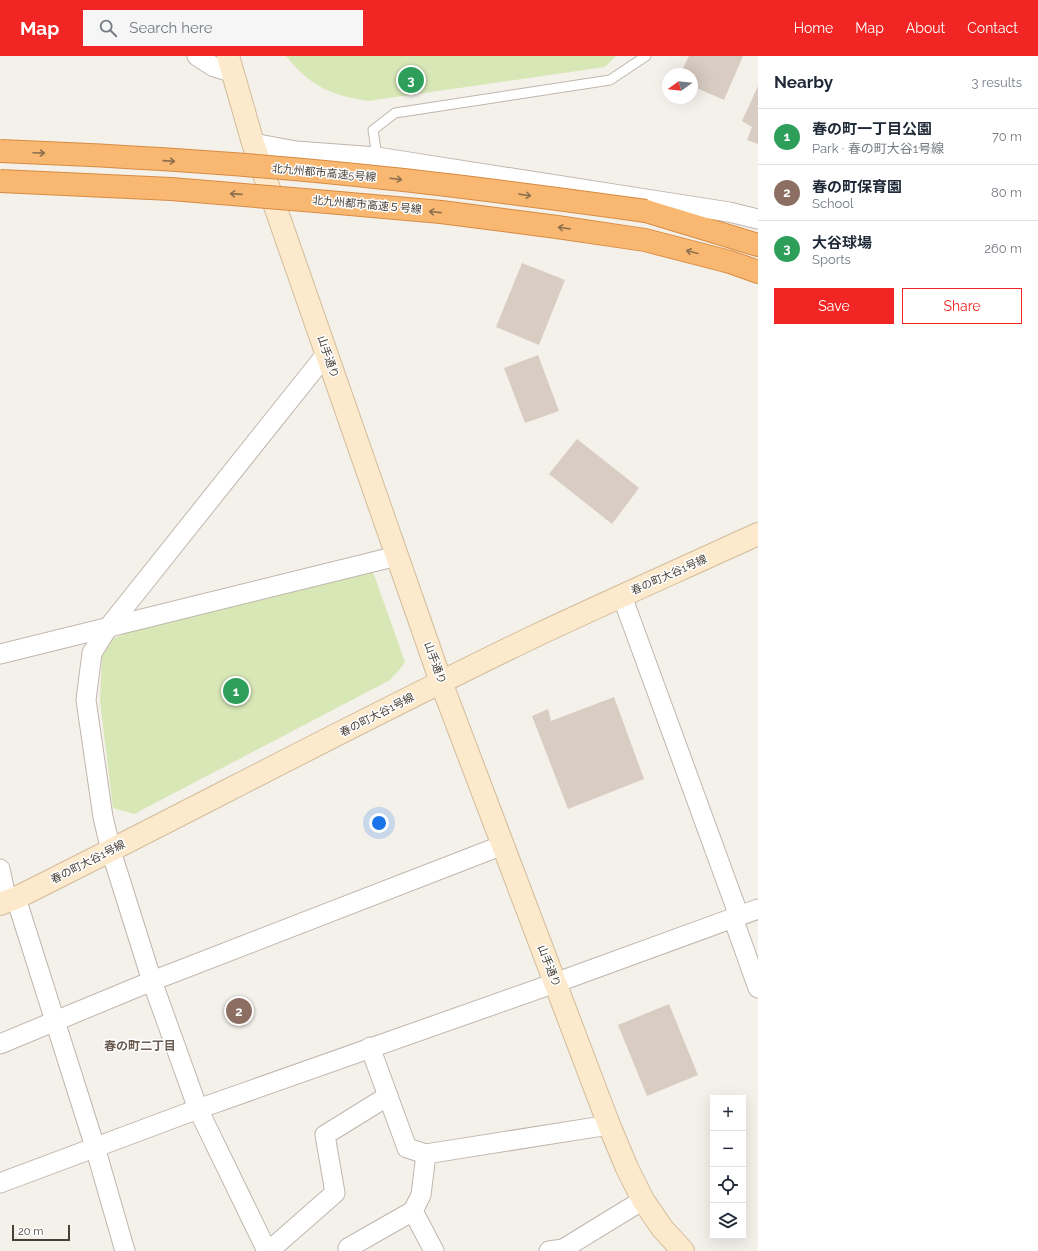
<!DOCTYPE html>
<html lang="en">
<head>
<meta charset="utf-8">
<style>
	body { margin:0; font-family:Raleway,"Noto Sans JP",sans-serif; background:#f6f6f7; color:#1f2937 }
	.controls { position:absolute; right:12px; bottom:12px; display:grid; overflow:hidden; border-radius:0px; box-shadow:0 4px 16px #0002 }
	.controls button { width:36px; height:36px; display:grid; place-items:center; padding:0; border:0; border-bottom:1px solid #e0e1e3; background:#fff; color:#1f2937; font:20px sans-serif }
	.compass { position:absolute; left:662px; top:12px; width:36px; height:36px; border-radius:50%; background:#fff; box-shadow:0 4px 16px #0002; rotate:255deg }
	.scale { position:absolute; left:12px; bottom:10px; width:58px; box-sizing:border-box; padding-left:4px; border:2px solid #484038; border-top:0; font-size:11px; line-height:14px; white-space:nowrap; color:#484038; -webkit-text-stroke:3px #fff; paint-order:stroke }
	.you { position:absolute; left:379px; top:767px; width:14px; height:14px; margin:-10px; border:3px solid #fff; border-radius:50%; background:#1a73e8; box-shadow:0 0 0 6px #1a73e833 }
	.badge { display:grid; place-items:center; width:26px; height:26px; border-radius:50%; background:#f12524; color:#fff; font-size:13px; font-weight:700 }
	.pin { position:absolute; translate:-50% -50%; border:2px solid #fff; box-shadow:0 1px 4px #0006 }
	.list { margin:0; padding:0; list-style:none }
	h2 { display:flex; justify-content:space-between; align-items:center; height:52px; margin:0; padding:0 16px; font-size:17px }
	h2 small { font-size:13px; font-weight:400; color:#747a83 }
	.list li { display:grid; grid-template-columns:26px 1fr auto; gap:12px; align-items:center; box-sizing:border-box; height:56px; padding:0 16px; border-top:1px solid #e0e1e3 }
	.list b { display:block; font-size:15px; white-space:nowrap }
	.list p { margin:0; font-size:13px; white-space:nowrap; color:#747a83 }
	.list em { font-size:13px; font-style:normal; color:#747a83 }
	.actions { display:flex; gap:8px; padding:12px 16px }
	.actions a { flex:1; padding:9px 0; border:1px solid #f12524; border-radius:0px; text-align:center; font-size:14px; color:#f12524 }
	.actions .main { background:#f12524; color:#fff }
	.icon { flex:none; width:22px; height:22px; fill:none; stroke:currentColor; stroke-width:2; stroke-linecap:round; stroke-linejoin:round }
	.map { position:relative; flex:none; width:758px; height:1195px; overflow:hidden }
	header { display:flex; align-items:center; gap:24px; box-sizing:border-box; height:56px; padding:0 20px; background:#f12524; color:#fff }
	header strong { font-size:19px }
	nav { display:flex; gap:22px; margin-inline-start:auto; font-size:14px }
	.search { width:280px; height:36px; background:#f6f6f7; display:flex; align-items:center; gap:10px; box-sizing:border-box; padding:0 14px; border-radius:0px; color:#747a83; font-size:15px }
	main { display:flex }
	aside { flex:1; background:#fff }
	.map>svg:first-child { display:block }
	.green { fill:#d7e7b5 }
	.building { fill:#d9cdc3 }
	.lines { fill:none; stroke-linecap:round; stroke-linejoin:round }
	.lane-casing { stroke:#c0b6ad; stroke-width:11 }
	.street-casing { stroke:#c0b6ad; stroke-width:21 }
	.secondary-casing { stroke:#d2bc9b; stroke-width:24 }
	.highway-casing { stroke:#d88a41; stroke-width:24 }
	.lane { stroke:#fff; stroke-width:9 }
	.street { stroke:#fff; stroke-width:19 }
	.secondary { stroke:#fdeacc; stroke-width:22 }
	.highway { stroke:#f8b871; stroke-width:22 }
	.highway-bridge-casing { stroke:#d88a41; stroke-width:24; stroke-linecap:butt }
	.highway-bridge { stroke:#f8b871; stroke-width:22 }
	.oneway { stroke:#8e704f }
	.labels { text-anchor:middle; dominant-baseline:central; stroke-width:3; stroke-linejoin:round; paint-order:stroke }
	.street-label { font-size:11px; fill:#484038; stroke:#fff }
	.neighbourhood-label { font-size:12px; font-weight:bold; fill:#6a5c50; stroke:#fff }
</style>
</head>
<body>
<header>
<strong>Map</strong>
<div class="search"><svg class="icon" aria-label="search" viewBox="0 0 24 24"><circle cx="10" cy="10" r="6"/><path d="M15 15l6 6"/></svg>Search here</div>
<nav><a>Home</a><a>Map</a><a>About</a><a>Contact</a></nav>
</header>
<main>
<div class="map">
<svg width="758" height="1195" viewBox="0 0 758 1195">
	<rect width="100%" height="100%" fill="#f4f0ea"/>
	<g class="green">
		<path d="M286,0H616L605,11L368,45C330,39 310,30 286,0Z"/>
		<polygon points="373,516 405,606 400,613 390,624 134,758 113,752 100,645 102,597 108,585 131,575"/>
	</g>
	<g class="building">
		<polygon points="689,0 743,0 724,44 692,30 692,18 680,18"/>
		<polygon points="758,30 758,88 747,84 752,71 742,65"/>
		<polygon points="522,207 565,224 539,289 496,271"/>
		<polygon points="538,299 559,355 525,367 504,312"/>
		<polygon points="577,383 639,432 612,468 549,418"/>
		<polygon points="614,641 644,723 568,753 532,660 548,653 551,665"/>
		<polygon points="669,948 698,1019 647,1040 618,969"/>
	</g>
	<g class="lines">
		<g class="lane-casing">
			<polyline id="lane" points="377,101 373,74 395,57 610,24 646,0"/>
		</g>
		<g class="street-casing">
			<g id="street">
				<polyline points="197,0 214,11 231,16"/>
				<polyline points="253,87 296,95 377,101 729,156 758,163"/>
				<polyline points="622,540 739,860"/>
				<polyline points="0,598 397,500"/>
				<polyline points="0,813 7,845"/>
				<polyline points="16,842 95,1091 125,1195"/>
				<polyline points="733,862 758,932"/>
				<polyline points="0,988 152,925 503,789"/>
				<polyline points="370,991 407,1092 426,1098 609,1069"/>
				<polyline points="426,1098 421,1139 413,1155 434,1195"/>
				<polyline points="0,1127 198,1053 555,927 758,853"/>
				<polyline points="348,1192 413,1155"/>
				<polyline points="267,1195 198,1053 152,925 111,795 103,761 86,644 92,597 107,573 327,297"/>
				<polyline points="269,1195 335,1137 325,1079 388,1040"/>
				<polyline points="549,1195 563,1193 643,1144"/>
			</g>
		</g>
		<g class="secondary-casing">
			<g id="secondary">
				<polyline points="228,0 253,87 441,626 609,1069 627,1112 643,1144 662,1172 683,1195"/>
				<path d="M0,848L16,842C189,756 360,664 535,580C609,545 684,512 758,478"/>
			</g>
		</g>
		<g class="highway-casing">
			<g id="highway">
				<polyline points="646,155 758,189"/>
				<polyline points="730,206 758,216"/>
			</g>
		</g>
		<use href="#lane" class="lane"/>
		<use href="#street" class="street"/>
		<use href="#secondary" class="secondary"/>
		<use href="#highway" class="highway"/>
		<g class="highway-bridge-casing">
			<g id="highway-bridge">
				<path d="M0,95C128,100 257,108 384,122C472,131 559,143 646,155"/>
				<polyline points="0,125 171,133 316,145 441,156 557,171 645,184 730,206"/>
			</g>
		</g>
		<use href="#highway-bridge" class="highway-bridge"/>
	</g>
	<defs><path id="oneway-shaft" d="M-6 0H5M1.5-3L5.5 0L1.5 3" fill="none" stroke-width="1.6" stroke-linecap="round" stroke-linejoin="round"/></defs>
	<g class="oneway">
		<use href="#oneway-shaft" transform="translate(39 97) rotate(2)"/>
		<use href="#oneway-shaft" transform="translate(169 105) rotate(4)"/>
		<use href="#oneway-shaft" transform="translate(396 123) rotate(7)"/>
		<use href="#oneway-shaft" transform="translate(236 138) rotate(-176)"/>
		<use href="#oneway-shaft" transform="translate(525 139) rotate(8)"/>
		<use href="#oneway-shaft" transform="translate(435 156) rotate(-174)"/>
		<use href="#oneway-shaft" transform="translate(564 172) rotate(-172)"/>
		<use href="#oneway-shaft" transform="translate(692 196) rotate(-165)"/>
	</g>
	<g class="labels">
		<g class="street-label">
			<text transform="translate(324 117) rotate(5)">北九州都市高速5号線</text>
			<text transform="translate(367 149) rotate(5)">北九州都市高速５号線</text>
			<text transform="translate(328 301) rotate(71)">山手通り</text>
			<text transform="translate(669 519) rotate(-24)">春の町大谷1号線</text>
			<text transform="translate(435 607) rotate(70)">山手通り</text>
			<text transform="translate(377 659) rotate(-27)">春の町大谷1号線</text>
			<text transform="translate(88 806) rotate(-27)">春の町大谷1号線</text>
			<text transform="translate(549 910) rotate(69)">山手通り</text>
		</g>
		<g class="neighbourhood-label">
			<text x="140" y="990">春の町二丁目</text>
		</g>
	</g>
</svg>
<div class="controls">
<button>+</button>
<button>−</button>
<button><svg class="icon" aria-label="locate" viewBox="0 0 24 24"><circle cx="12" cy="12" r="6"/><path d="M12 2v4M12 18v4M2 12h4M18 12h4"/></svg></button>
<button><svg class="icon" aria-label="layers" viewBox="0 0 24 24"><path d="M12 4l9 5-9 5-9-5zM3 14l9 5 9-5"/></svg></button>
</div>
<svg class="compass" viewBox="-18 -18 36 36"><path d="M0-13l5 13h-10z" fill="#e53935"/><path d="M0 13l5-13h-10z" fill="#747a83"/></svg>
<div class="scale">20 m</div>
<div class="you"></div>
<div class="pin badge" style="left:236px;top:635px;background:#2e9e5b">1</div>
<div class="pin badge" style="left:239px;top:955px;background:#8d6e63">2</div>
<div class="pin badge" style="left:411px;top:24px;background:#2e9e5b">3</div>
</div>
<aside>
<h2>Nearby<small>3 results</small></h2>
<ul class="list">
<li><span class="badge" style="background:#2e9e5b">1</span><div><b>春の町一丁目公園</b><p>Park · 春の町大谷1号線</p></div><em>70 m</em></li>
<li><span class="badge" style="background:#8d6e63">2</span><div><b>春の町保育園</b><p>School</p></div><em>80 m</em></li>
<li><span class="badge" style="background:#2e9e5b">3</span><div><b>大谷球場</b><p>Sports</p></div><em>260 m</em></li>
</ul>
<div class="actions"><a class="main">Save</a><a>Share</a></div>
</aside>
</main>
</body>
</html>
